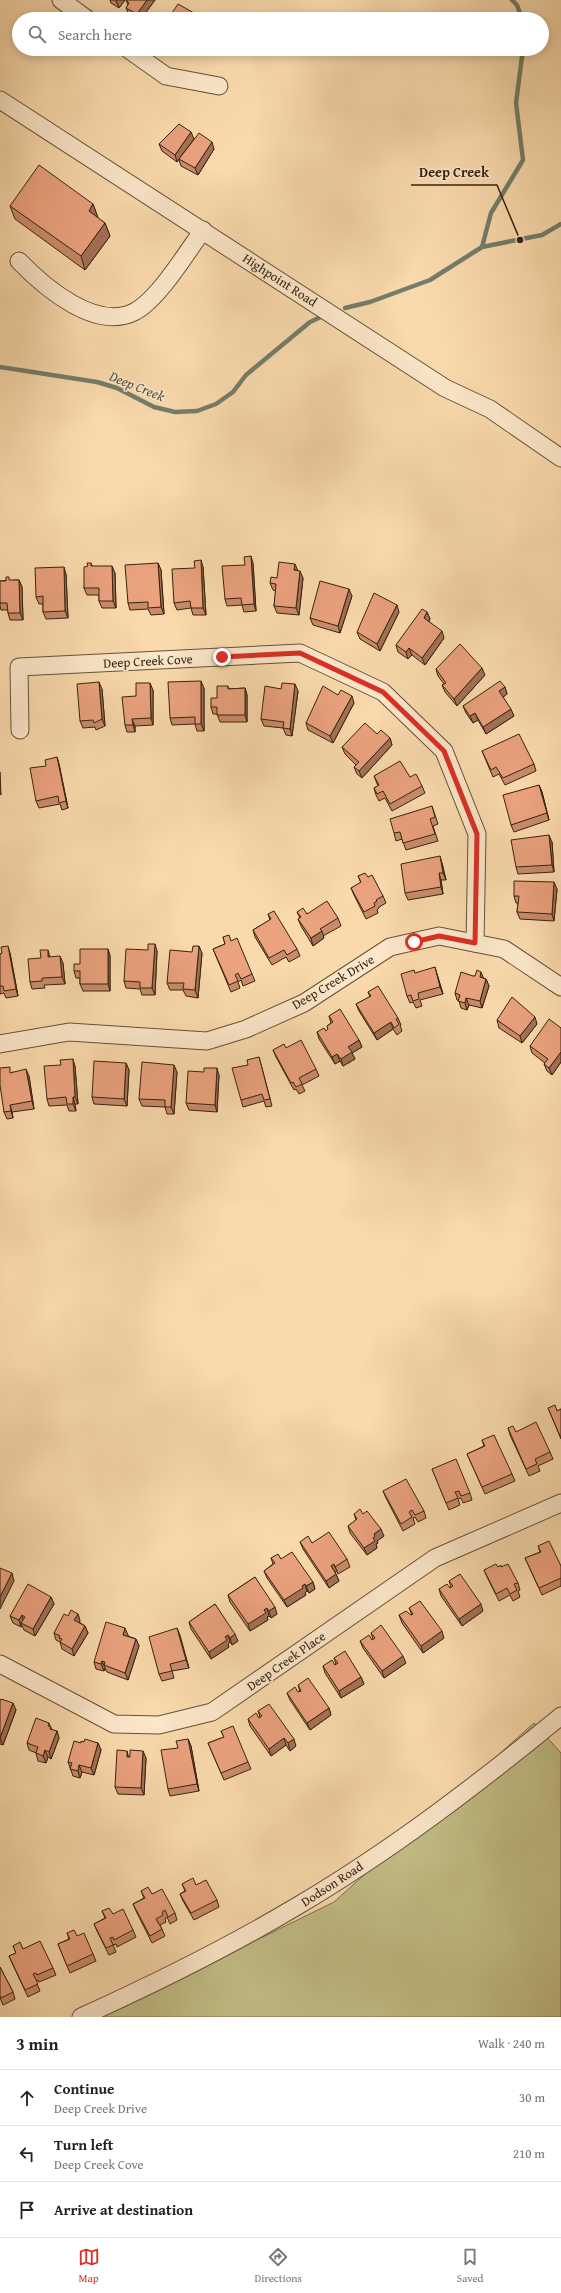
<!DOCTYPE html>
<html lang="en">
<head>
<meta charset="utf-8">
<style>
	body { margin:0; font-family:"Gentium Book Plus",serif; background:#f2f2f2; color:#222 }
	.stop { position:absolute; width:12px; height:12px; margin:-9px; border:3px solid #d93025; border-radius:50%; background:#fff }
	.stop.end { background:#d93025; border-color:#fff; box-shadow:0 1px 4px #0008 }
	.list { margin:0; padding:0; list-style:none }
	h2 { display:flex; justify-content:space-between; align-items:center; height:52px; margin:0; padding:0 16px; font-size:17px }
	h2 small { font-size:13px; font-weight:400; color:#767676 }
	.list li { display:grid; grid-template-columns:26px 1fr auto; gap:12px; align-items:center; box-sizing:border-box; height:56px; padding:0 16px; border-top:1px solid #e0e0e0 }
	.list b { display:block; font-size:15px; white-space:nowrap }
	.list p { margin:0; font-size:13px; white-space:nowrap; color:#767676 }
	.list em { font-size:13px; font-style:normal; color:#767676 }
	.icon { flex:none; width:22px; height:22px; fill:none; stroke:currentColor; stroke-width:2; stroke-linecap:round; stroke-linejoin:round }
	.map { position:relative; flex:none; width:561px; height:2017px; overflow:hidden }
	.search { position:absolute; background:#fff; box-shadow:0 2px 10px #0003; left:12px; right:12px; top:12px; height:44px; display:flex; align-items:center; gap:10px; box-sizing:border-box; padding:0 14px; border-radius:22px; color:#767676; font-size:15px }
	.sheet { height:220px; background:#fff }
	nav { display:flex; justify-content:space-around; align-items:center; box-sizing:border-box; height:56px; border-top:1px solid #e0e0e0; background:#fff; font-size:11px; color:#767676 }
	nav a { display:grid; justify-items:center; gap:2px }
	nav .on { color:#d93025 }
	.map>svg:first-child { display:block }
	.green { fill:#c2be87; stroke:#7c704b }
	.lines { fill:none; stroke-linecap:round; stroke-linejoin:round }
	.stream { stroke:#747e6b; stroke-width:4.5 }
	.minor-casing { stroke:#675136; stroke-width:19 }
	.minor { stroke:#fce7ca; stroke-width:17 }
	.wall { fill:#ca8b6c; stroke:#36230f }
	.shaded-wall { fill:#a47158; stroke:#36230f }
	.building { fill:#eba27e; stroke:#36230f }
	.route { stroke:#d93025; stroke-width:5 }
	.labels { text-anchor:middle; dominant-baseline:central; stroke-width:3; stroke-linejoin:round; paint-order:stroke }
	.street-label { font-size:13px; fill:#36230f; stroke:#fce7ca }
	.water-label { font-size:14px; font-style:italic; fill:#55513d; stroke:#fce7ca }
	.leader { fill:none; stroke:#36230f; stroke-width:1.5 }
	.callout-dot { fill:#36230f; stroke:#fce7ca; stroke-width:1.5 }
	.callout-label { font-size:14px; text-anchor:middle; font-weight:bold; fill:#36230f; stroke:#fce7ca; stroke-width:3; stroke-linejoin:round; paint-order:stroke }
</style>
</head>
<body>
<div class="map">
<svg width="561" height="2017" viewBox="0 0 561 2017">
	<rect width="100%" height="100%" fill="#fadaad"/>
	<filter id="stains"><feTurbulence type="fractalNoise" baseFrequency=".005" numOctaves="4"/><feColorMatrix values="0 0 0 0 .2 0 0 0 0 .09 0 0 0 0 .02 0 0 0 .5 -.17"/></filter>
	<radialGradient id="worn" r=".72"><stop offset=".6" stop-color="#630" stop-opacity="0"/><stop offset="1" stop-color="#630" stop-opacity=".3"/></radialGradient>
	<polygon class="green" points="534,1723 561,1753 561,2017 100,2017 334,1902"/>
	<g class="lines">
		<g class="stream">
			<polyline points="512,0 517,5 522,19"/>
			<polyline points="482,247 491,213 523,160 516,103 523,49"/>
			<polyline points="345,308 370,302 430,280 482,247 542,235 561,224"/>
			<polyline points="0,367 97,382 117,388 154,407 175,412 197,411 216,404 233,392 246,375 310,322 325,315"/>
		</g>
		<g class="minor-casing">
			<g id="minor">
				<polyline points="61,0 87,19"/>
				<polyline points="128,49 166,76 219,86"/>
				<polyline points="0,100 445,388 490,409 561,458"/>
				<path d="M19,261C45,288 96,331 134,312C158,300 187,252 203,230"/>
				<polyline points="20,730 19,667 300,653 383,692 444,751 477,834 475,943"/>
				<polyline points="0,1044 69,1032 207,1041 246,1029 304,1003 390,947 439,936 504,949 561,987"/>
				<polyline points="0,1664 114,1724 159,1725 212,1712 435,1558 561,1503"/>
				<path d="M81,2017C156,1983 229,1947 299,1905C392,1850 478,1784 561,1716"/>
			</g>
		</g>
		<use href="#minor" class="minor"/>
	</g>
	<g class="wall">
		<polygon points="110,0 125,0 119,8 111,3"/>
		<polygon points="126,0 155,0 141,19 137,19 129,15 126,8 128,5"/>
		<polygon points="194,139 214,149 198,175 181,166 179,160 177,162 162,151 159,144"/>
		<polygon points="93,204 98,218 105,223 110,236 85,270 15,219 10,206"/>
		<polygon points="91,563 92,566 115,573 116,608 102,608 99,601 99,595 87,595 84,588 88,566"/>
		<polygon points="158,563 161,570 164,614 151,615 148,609 130,610 128,603"/>
		<polygon points="253,563 256,611 244,612 242,605 227,606 225,599 245,565"/>
		<polygon points="203,567 206,615 193,615 191,608 177,610 174,603 195,568"/>
		<polygon points="297,570 303,578 299,615 277,613 274,606 276,591 273,590 270,583 277,578"/>
		<polygon points="66,574 68,618 46,619 43,612 43,604 39,604 36,597"/>
		<polygon points="19,580 22,587 23,620 10,620 8,613 8,610 1,610 0,606 0,581"/>
		<polygon points="352,596 340,633 313,625 310,618"/>
		<polygon points="399,612 380,651 360,639 357,632"/>
		<polygon points="427,612 430,619 429,621 444,638 425,665 412,655 408,659 398,652 396,645"/>
		<polygon points="436,669 485,675 457,706 445,692 442,685 444,684 438,676"/>
		<polygon points="228,686 229,689 245,688 247,695 247,722 220,722 217,714 213,714 211,707 217,698"/>
		<polygon points="505,687 507,694 503,697 514,716 486,734 478,720 473,723 466,713 463,706"/>
		<polygon points="204,688 204,731 197,731 195,724 172,725 170,718"/>
		<polygon points="102,689 105,726 96,730 95,727 83,728 80,721"/>
		<polygon points="153,690 153,725 135,726 135,732 127,732 125,725 136,696"/>
		<polygon points="298,691 292,736 286,735 283,728 264,726 261,719"/>
		<polygon points="338,695 354,703 333,743 308,730 306,723"/>
		<polygon points="377,734 390,738 392,745 362,778 357,774 354,767 356,765 345,754 342,747"/>
		<polygon points="482,751 534,764 536,771 505,785 499,774 493,777"/>
		<polygon points="57,757 59,764 68,808 62,810 60,804 39,808 36,801 46,766"/>
		<polygon points="374,776 410,777 422,786 425,793 392,811 385,798 379,801 376,795 374,788 378,786"/>
		<polygon points="539,785 542,792 549,820 514,832 511,825"/>
		<polygon points="432,806 438,824 433,826 438,841 406,850 402,839 396,841 394,833"/>
		<polygon points="552,842 554,872 518,874 516,867"/>
		<polygon points="442,863 446,880 441,880 443,894 408,900 405,893"/>
		<polygon points="358,876 368,877 383,896 386,903 379,907 379,908 377,910 378,913 366,919 354,895 351,888 361,883"/>
		<polygon points="557,889 554,921 520,919 517,912 518,903 516,903 514,896"/>
		<polygon points="297,912 338,918 341,926 323,936 324,938 313,946 301,926 298,919 300,918"/>
		<polygon points="268,914 297,949 300,956 289,962 286,957 272,965 255,937 253,930 270,920"/>
		<polygon points="223,937 231,941 252,974 255,981 243,986 241,980 238,982 240,988 231,992 213,949 225,944"/>
		<polygon points="108,949 110,956 110,991 83,991 80,984 80,978 76,978 74,971 80,964"/>
		<polygon points="157,951 155,995 142,995 140,989 126,988 124,981"/>
		<polygon points="10,953 18,996 6,998 4,993 0,994 0,954"/>
		<polygon points="202,953 198,998 186,996 183,990 170,990 167,983"/>
		<polygon points="50,957 63,963 65,984 44,985 45,988 32,989 30,982"/>
		<polygon points="415,973 437,974 443,994 420,1000 422,1006 416,1008 413,1002 410,1003 407,996"/>
		<polygon points="473,976 486,979 489,986 482,1008 469,1005 467,1010 461,1008 459,1001 457,1000 455,993"/>
		<polygon points="368,992 398,1018 401,1025 400,1025 402,1031 397,1035 393,1029 377,1040 359,1011 356,1004 370,997"/>
		<polygon points="329,1016 359,1040 362,1047 352,1053 355,1059 343,1066 340,1061 335,1064 319,1039 317,1032 326,1031 328,1029 327,1026 331,1023"/>
		<polygon points="497,1020 537,1024 522,1043 499,1028"/>
		<polygon points="561,1028 561,1062 552,1075 547,1071 544,1064 545,1063 532,1053 530,1046"/>
		<polygon points="286,1048 316,1069 319,1076 302,1085 305,1091 299,1094 296,1089 294,1090 276,1057 273,1050"/>
		<polygon points="259,1057 261,1064 272,1106 266,1107 264,1101 243,1107 241,1100 248,1065"/>
		<polygon points="126,1063 129,1070 127,1106 94,1104 92,1097"/>
		<polygon points="75,1066 78,1104 75,1104 76,1111 69,1111 67,1105 49,1106 47,1099"/>
		<polygon points="12,1072 29,1076 34,1109 12,1112 13,1118 7,1119 4,1112"/>
		<polygon points="177,1072 174,1114 167,1114 165,1107 142,1106 139,1099"/>
		<polygon points="219,1075 217,1112 189,1110 186,1103"/>
		<polygon points="548,1408 557,1411 561,1409 561,1439"/>
		<polygon points="508,1428 516,1432 550,1452 553,1459 538,1466 540,1471 529,1476 510,1435"/>
		<polygon points="482,1440 512,1474 515,1481 485,1494 467,1454 484,1446"/>
		<polygon points="432,1469 470,1493 472,1500 463,1503 461,1498 458,1499 460,1505 449,1510"/>
		<polygon points="383,1491 424,1511 426,1518 418,1522 415,1517 413,1518 415,1524 403,1531 386,1498"/>
		<polygon points="354,1514 363,1514 384,1536 377,1541 378,1543 376,1544 377,1548 367,1555 350,1533 348,1526 356,1520"/>
		<polygon points="300,1542 312,1543 347,1559 350,1567 338,1574 337,1571 335,1572 339,1581 329,1588 303,1549"/>
		<polygon points="538,1546 561,1566 561,1586 542,1595 525,1558 540,1552"/>
		<polygon points="271,1558 281,1559 313,1582 315,1589 309,1593 307,1591 305,1593 306,1595 287,1607 267,1578 264,1571 273,1564"/>
		<polygon points="498,1567 501,1567 518,1583 520,1590 518,1591 520,1597 513,1601 510,1595 499,1601 487,1577 484,1570"/>
		<polygon points="255,1577 277,1614 271,1618 269,1616 267,1617 268,1620 250,1631 230,1602 228,1595"/>
		<polygon points="449,1581 483,1611 462,1626 441,1596 439,1589 450,1588 451,1587"/>
		<polygon points="51,1597 54,1604 35,1636 24,1630 22,1626 21,1627 13,1623 10,1616"/>
		<polygon points="215,1604 238,1641 232,1645 230,1642 228,1644 229,1647 211,1659 191,1629 189,1622"/>
		<polygon points="409,1608 444,1638 423,1653 402,1623 399,1615 412,1615"/>
		<polygon points="78,1614 80,1621 79,1622 85,1626 88,1633 74,1656 62,1649 60,1642 56,1640 54,1633 68,1616"/>
		<polygon points="177,1628 189,1668 172,1671 174,1678 162,1681 159,1674"/>
		<polygon points="371,1633 406,1663 384,1678 363,1648 360,1641 372,1640 373,1639"/>
		<polygon points="128,1635 128,1636 136,1639 139,1646 128,1680 107,1672 105,1669 105,1668 104,1671 96,1669 94,1662"/>
		<polygon points="334,1658 361,1677 364,1684 341,1698 325,1673 323,1666 335,1665 336,1664"/>
		<polygon points="298,1685 329,1708 331,1715 310,1730 290,1700 287,1693 298,1692 300,1692"/>
		<polygon points="0,1700 16,1710 3,1745 0,1744"/>
		<polygon points="258,1711 296,1746 290,1751 286,1745 271,1756 250,1726 248,1719 259,1718 260,1717"/>
		<polygon points="49,1723 52,1730 57,1731 59,1738 51,1759 48,1757 46,1763 38,1761 36,1753 29,1750 27,1743"/>
		<polygon points="221,1731 248,1762 251,1769 224,1780 208,1743 224,1737"/>
		<polygon points="188,1739 191,1746 199,1791 170,1796 168,1789 178,1748"/>
		<polygon points="84,1742 98,1743 101,1750 94,1775 82,1772 80,1778 73,1776 68,1762 81,1743"/>
		<polygon points="129,1757 146,1758 144,1795 118,1794 115,1787"/>
		<polygon points="182,1884 196,1885 217,1900 219,1907 194,1920 183,1901 180,1894 185,1891"/>
		<polygon points="141,1891 152,1894 175,1913 177,1920 170,1924 167,1917 165,1919 166,1922 160,1925 165,1936 152,1943 136,1911 133,1904 144,1898"/>
		<polygon points="102,1911 113,1914 133,1930 136,1937 117,1947 116,1944 113,1945 116,1952 109,1955 97,1931 94,1924 105,1918"/>
		<polygon points="67,1933 77,1936 93,1954 96,1961 70,1973 58,1944 69,1939"/>
		<polygon points="13,1946 23,1949 53,1968 56,1975 39,1982 38,1980 36,1981 40,1991 28,1997 12,1963 9,1956 16,1953"/>
		<polygon points="0,1967 13,1992 15,1999 3,2005 0,1998"/>
	</g>
	<g class="shaded-wall">
		<polygon points="117,0 125,0 119,8 116,1"/>
		<polygon points="147,0 155,0 141,19 139,19 137,14"/>
		<polygon points="194,13 196,19 191,19"/>
		<polygon points="191,132 194,139 177,162 175,155"/>
		<polygon points="212,142 214,149 198,175 195,168"/>
		<polygon points="93,204 98,218 89,211"/>
		<polygon points="105,223 110,236 85,270 81,256"/>
		<polygon points="251,556 253,563 256,611 254,604"/>
		<polygon points="201,560 203,567 206,615 203,608"/>
		<polygon points="158,563 161,570 164,614 161,607"/>
		<polygon points="295,564 298,571 294,570"/>
		<polygon points="112,566 115,573 116,608 113,601"/>
		<polygon points="64,567 66,574 68,618 65,611"/>
		<polygon points="300,571 303,578 299,615 296,608"/>
		<polygon points="19,580 22,587 23,620 20,613"/>
		<polygon points="349,589 352,596 340,633 338,626"/>
		<polygon points="397,605 399,612 380,651 377,644"/>
		<polygon points="427,612 430,619 426,625 424,618"/>
		<polygon points="442,631 444,638 425,665 422,658"/>
		<polygon points="409,648 412,655 408,659 406,652"/>
		<polygon points="482,668 485,675 457,706 454,699"/>
		<polygon points="201,681 204,688 204,731 201,724"/>
		<polygon points="99,682 102,689 105,726 102,719"/>
		<polygon points="150,683 153,690 153,725 151,718"/>
		<polygon points="295,684 298,691 292,736 290,729"/>
		<polygon points="505,687 507,694 502,698 499,691"/>
		<polygon points="245,688 247,695 247,722 245,715"/>
		<polygon points="352,696 354,703 333,743 330,736"/>
		<polygon points="511,709 514,716 486,734 483,727"/>
		<polygon points="475,713 478,720 473,723 470,716"/>
		<polygon points="132,719 135,726 135,732 133,725"/>
		<polygon points="390,738 392,745 362,778 359,771"/>
		<polygon points="57,757 59,764 68,808 66,801"/>
		<polygon points="0,772 0,773 1,795 0,792"/>
		<polygon points="539,785 542,792 549,820"/>
		<polygon points="549,835 552,842 554,872 552,865"/>
		<polygon points="440,856 442,863 446,880 443,873"/>
		<polygon points="439,873 441,880 443,894 441,887"/>
		<polygon points="554,882 557,889 554,921 552,914"/>
		<polygon points="322,931 324,938 313,946 311,938"/>
		<polygon points="155,944 157,951 155,995 152,988"/>
		<polygon points="8,946 10,953 18,996 16,989"/>
		<polygon points="199,946 202,953 198,998 195,990"/>
		<polygon points="108,949 110,956 110,991 108,984"/>
		<polygon points="48,950 50,957 51,964 48,957"/>
		<polygon points="60,956 63,963 65,984 62,977"/>
		<polygon points="435,967 437,974 443,994 440,987"/>
		<polygon points="481,972 484,979 480,977"/>
		<polygon points="486,979 489,986 482,1008 480,1001"/>
		<polygon points="466,998 469,1005 467,1010 465,1003"/>
		<polygon points="535,1017 537,1024 522,1043 520,1036"/>
		<polygon points="391,1022 393,1029 377,1040 374,1033"/>
		<polygon points="359,1040 362,1047 352,1053 355,1059 343,1066 341,1059 348,1047"/>
		<polygon points="561,1052 561,1062 552,1075 549,1068"/>
		<polygon points="337,1054 340,1061 335,1064 332,1057"/>
		<polygon points="73,1059 75,1066 78,1104 75,1097"/>
		<polygon points="126,1063 129,1070 127,1106 124,1099"/>
		<polygon points="174,1065 177,1072 174,1114 171,1107"/>
		<polygon points="217,1068 219,1075 217,1112 215,1105"/>
		<polygon points="26,1069 29,1076 34,1109 32,1101"/>
		<polygon points="73,1097 75,1104 76,1111 73,1104"/>
		<polygon points="10,1105 12,1112 13,1118 11,1111"/>
		<polygon points="381,1529 384,1536 377,1541 378,1543 376,1544 377,1548 367,1555 364,1548 373,1538 374,1534"/>
		<polygon points="334,1564 337,1571 334,1573 331,1566"/>
		<polygon points="12,1573 14,1581 0,1609 0,1597"/>
		<polygon points="336,1574 339,1581 329,1588 326,1581"/>
		<polygon points="313,1582 315,1589 309,1593 306,1586"/>
		<polygon points="305,1584 307,1591 305,1593 306,1595 287,1607 284,1600"/>
		<polygon points="51,1597 54,1604 35,1636 33,1629"/>
		<polygon points="481,1604 483,1611 462,1626 459,1619"/>
		<polygon points="275,1607 277,1614 271,1618 269,1611"/>
		<polygon points="267,1608 269,1616 267,1617 268,1620 250,1631 248,1624"/>
		<polygon points="78,1614 80,1621 77,1627 74,1620"/>
		<polygon points="22,1615 24,1622 21,1623 22,1626 21,1627 19,1620"/>
		<polygon points="85,1626 88,1633 74,1656 72,1649"/>
		<polygon points="125,1628 128,1635 126,1642 123,1635"/>
		<polygon points="177,1628 180,1635 189,1668 186,1660"/>
		<polygon points="442,1631 444,1638 423,1653 421,1646"/>
		<polygon points="235,1634 238,1641 232,1645 230,1638"/>
		<polygon points="228,1635 230,1642 228,1644 229,1647 211,1659 209,1652"/>
		<polygon points="136,1639 139,1646 128,1680 125,1673"/>
		<polygon points="403,1656 406,1663 384,1678 382,1671"/>
		<polygon points="102,1661 105,1668 104,1671 101,1664"/>
		<polygon points="361,1677 364,1684 341,1698 339,1691"/>
		<polygon points="13,1703 16,1710 3,1745 0,1738"/>
		<polygon points="329,1708 331,1715 310,1730 307,1723"/>
		<polygon points="57,1731 59,1738 51,1759 49,1752"/>
		<polygon points="284,1738 286,1745 271,1756 269,1749"/>
		<polygon points="188,1739 191,1746 199,1791 197,1784"/>
		<polygon points="294,1739 296,1746 290,1751 288,1743"/>
		<polygon points="98,1743 101,1750 94,1775 91,1768"/>
		<polygon points="45,1750 48,1757 46,1763 43,1756"/>
		<polygon points="127,1751 129,1758 127,1757"/>
		<polygon points="143,1751 146,1758 144,1795 141,1788"/>
		<polygon points="79,1765 82,1772 80,1778 78,1771"/>
	</g>
	<g class="building">
		<polygon points="126,0 147,0 137,14 126,8 129,3"/>
		<polygon points="178,4 194,13 191,19 168,19"/>
		<polygon points="179,124 191,132 175,155 159,144"/>
		<polygon points="199,133 212,142 195,168 179,159"/>
		<polygon points="39,165 93,204 89,211 105,223 81,256 10,206"/>
		<polygon points="251,556 254,604 242,605 241,598 225,599 222,566 245,565 244,557"/>
		<polygon points="201,560 203,608 191,608 190,601 174,603 172,569 195,568 194,561"/>
		<polygon points="279,562 295,564 294,570 300,571 296,608 274,606 276,584 270,583 271,577 277,578"/>
		<polygon points="87,563 91,563 91,566 112,566 113,601 99,601 99,588 84,588 84,567 88,566"/>
		<polygon points="158,563 161,607 148,608 148,602 128,603 125,565"/>
		<polygon points="64,567 65,611 43,612 43,596 36,597 35,568"/>
		<polygon points="6,577 9,577 9,580 19,580 20,613 8,613 7,603 0,603 0,581 6,581"/>
		<polygon points="320,581 349,589 338,626 310,618"/>
		<polygon points="374,593 397,605 377,644 357,632"/>
		<polygon points="422,609 427,612 424,618 442,631 422,658 409,648 406,652 396,645"/>
		<polygon points="460,644 482,668 454,699 442,685 446,683 436,669"/>
		<polygon points="201,681 201,724 195,724 195,717 170,718 168,682"/>
		<polygon points="500,681 505,687 499,691 511,709 483,727 475,713 470,716 463,706"/>
		<polygon points="99,682 102,719 94,723 93,720 80,721 77,684"/>
		<polygon points="136,683 150,683 151,718 132,719 133,725 125,725 122,697 136,696"/>
		<polygon points="282,683 295,684 290,729 283,728 284,722 261,719 265,686 281,689"/>
		<polygon points="217,686 228,686 228,689 245,688 245,715 217,715 217,707 211,707 211,698 217,698"/>
		<polygon points="323,686 338,695 341,690 352,696 330,736 306,723"/>
		<polygon points="365,723 377,734 381,730 390,738 359,771 354,767 359,762 342,747"/>
		<polygon points="519,734 534,764 503,778 496,767 491,770 482,751"/>
		<polygon points="57,757 66,801 59,803 58,796 36,801 30,768 46,766 45,760"/>
		<polygon points="400,761 410,777 416,774 422,786 390,804 383,791 377,794 374,788 379,785 374,776"/>
		<polygon points="539,785 547,813 511,825 503,795"/>
		<polygon points="432,806 435,817 430,819 435,834 403,843 400,832 394,833 390,819"/>
		<polygon points="549,835 552,865 516,867 511,840"/>
		<polygon points="440,856 443,873 439,873 441,887 405,893 401,864"/>
		<polygon points="365,873 368,877 372,875 383,896 376,900 377,901 374,903 375,906 364,912 351,888 361,882 358,876"/>
		<polygon points="514,881 554,882 552,914 517,912 519,896 514,896"/>
		<polygon points="327,901 338,918 320,929 322,931 311,938 298,919 301,917 297,912 303,908 307,914"/>
		<polygon points="274,911 297,949 287,955 284,950 269,958 253,930 271,919 268,914"/>
		<polygon points="229,935 231,941 237,938 252,974 241,979 238,973 235,975 238,981 229,985 213,949 225,944 223,937"/>
		<polygon points="148,944 155,944 152,988 140,988 140,982 124,981 126,949 148,950"/>
		<polygon points="8,946 16,989 4,991 3,986 0,986 0,954 2,953 1,947"/>
		<polygon points="193,946 199,946 195,990 183,989 184,983 167,983 170,950 192,952"/>
		<polygon points="80,949 108,949 108,984 80,984 80,971 74,971 74,964 80,964"/>
		<polygon points="40,950 48,950 48,957 60,956 62,977 42,978 42,981 30,982 28,959 41,958"/>
		<polygon points="435,967 440,987 418,993 419,999 413,1001 411,995 407,996 401,974 414,970 415,973"/>
		<polygon points="477,970 481,972 480,977 486,979 480,1001 466,998 465,1003 458,1001 460,995 455,993 461,972 473,976 475,976"/>
		<polygon points="378,986 398,1018 396,1019 399,1024 394,1028 391,1022 374,1033 356,1004 371,996 368,992"/>
		<polygon points="512,997 535,1017 520,1036 497,1020"/>
		<polygon points="340,1009 359,1040 348,1047 352,1052 341,1059 337,1054 332,1057 317,1032 324,1028 326,1031 328,1029 327,1026 333,1022 329,1016"/>
		<polygon points="549,1019 561,1028 561,1052 549,1068 544,1064 548,1059 530,1046"/>
		<polygon points="301,1040 316,1069 299,1078 302,1084 296,1087 293,1082 291,1083 273,1050 284,1044 286,1048"/>
		<polygon points="259,1057 270,1099 264,1100 262,1094 241,1100 232,1068 248,1065 247,1060"/>
		<polygon points="73,1059 75,1097 73,1097 73,1104 67,1104 66,1097 47,1099 44,1066 61,1065 60,1060"/>
		<polygon points="94,1061 126,1063 124,1099 92,1097"/>
		<polygon points="142,1062 174,1065 171,1107 165,1107 165,1100 139,1099"/>
		<polygon points="10,1067 10,1073 26,1069 32,1101 10,1105 11,1111 4,1112 0,1085 0,1068"/>
		<polygon points="204,1068 217,1068 215,1105 186,1103 188,1071 204,1072"/>
		<polygon points="555,1405 557,1411 561,1409 561,1438 548,1408"/>
		<polygon points="536,1422 550,1452 535,1459 537,1464 526,1469 508,1428 513,1426 516,1432"/>
		<polygon points="494,1435 512,1474 482,1487 467,1454 485,1446 482,1440"/>
		<polygon points="456,1459 470,1493 461,1496 459,1491 455,1492 458,1498 446,1503 432,1469"/>
		<polygon points="406,1479 424,1511 415,1515 412,1510 409,1512 412,1517 401,1524 383,1491"/>
		<polygon points="360,1509 363,1514 367,1511 381,1529 374,1534 375,1536 373,1538 375,1541 364,1548 348,1526 357,1519 354,1514"/>
		<polygon points="329,1532 347,1559 335,1567 334,1564 331,1566 336,1574 326,1581 300,1542 308,1536 312,1543"/>
		<polygon points="549,1541 561,1566 561,1578 539,1588 525,1558 541,1552 538,1546"/>
		<polygon points="292,1552 313,1582 306,1586 305,1584 302,1586 303,1588 284,1600 264,1571 275,1563 271,1558 278,1554 281,1559"/>
		<polygon points="496,1564 498,1567 501,1565 501,1567 508,1564 518,1583 514,1584 517,1590 510,1594 507,1588 496,1594 484,1570"/>
		<polygon points="0,1568 12,1573 0,1597"/>
		<polygon points="460,1574 481,1604 459,1619 439,1589 447,1584 450,1588 453,1586 449,1581"/>
		<polygon points="255,1577 275,1607 269,1611 267,1608 264,1610 266,1613 248,1624 228,1595"/>
		<polygon points="28,1584 51,1597 33,1629 21,1623 25,1617 22,1615 19,1620 10,1616"/>
		<polygon points="420,1601 442,1631 421,1646 399,1615 406,1611 411,1615 413,1614 409,1608"/>
		<polygon points="215,1604 235,1634 230,1638 228,1635 225,1637 227,1640 209,1652 189,1622"/>
		<polygon points="71,1610 78,1614 74,1620 85,1626 72,1649 60,1642 62,1639 59,1638 60,1636 54,1633 64,1614 68,1616"/>
		<polygon points="106,1622 125,1628 123,1635 136,1639 125,1673 104,1665 105,1662 102,1661 101,1664 94,1662"/>
		<polygon points="381,1625 403,1656 382,1671 360,1641 369,1635 372,1640 375,1638 371,1633"/>
		<polygon points="177,1628 186,1660 170,1664 172,1671 159,1674 149,1637"/>
		<polygon points="345,1651 361,1677 339,1691 323,1666 332,1660 335,1665 338,1663 334,1658"/>
		<polygon points="308,1678 329,1708 307,1723 287,1693 295,1687 298,1692 301,1691 298,1685"/>
		<polygon points="1,1699 13,1703 0,1738 0,1700"/>
		<polygon points="269,1704 294,1739 288,1743 284,1738 269,1749 248,1719 256,1713 259,1718 262,1716 258,1711"/>
		<polygon points="36,1718 49,1723 48,1726 51,1727 50,1729 57,1731 49,1752 45,1750 43,1756 36,1753 38,1747 27,1743"/>
		<polygon points="233,1726 248,1762 221,1773 208,1743 224,1737 221,1731"/>
		<polygon points="85,1739 98,1743 91,1768 79,1765 78,1771 70,1769 72,1763 68,1762 74,1741 81,1743 81,1741 84,1742"/>
		<polygon points="188,1739 197,1784 168,1789 161,1750 178,1748 176,1741"/>
		<polygon points="117,1750 127,1751 127,1757 130,1757 130,1750 143,1751 141,1788 115,1787"/>
		<polygon points="193,1878 196,1885 206,1880 217,1900 191,1913 180,1894 186,1891 182,1884"/>
		<polygon points="148,1887 152,1894 162,1889 175,1913 168,1917 165,1910 162,1912 163,1915 156,1919 162,1929 150,1936 133,1904 145,1898 141,1891"/>
		<polygon points="109,1908 113,1914 123,1909 133,1930 114,1940 113,1937 110,1938 113,1945 106,1948 94,1924 106,1918 102,1911"/>
		<polygon points="74,1930 77,1936 84,1933 93,1954 67,1966 58,1944 70,1939 67,1933"/>
		<polygon points="40,1941 53,1968 37,1975 36,1973 33,1974 38,1984 25,1990 9,1956 16,1953 13,1946 20,1942 23,1949"/>
		<polygon points="0,1967 13,1992 1,1998 0,1996"/>
	</g>
	<g class="lines">
		<polyline class="route" points="222,657 300,653 383,692 444,751 477,834 475,943 439,936 414,942"/>
	</g>
	<g class="labels">
		<g class="street-label">
			<text transform="translate(280 280) rotate(33)">Highpoint Road</text>
			<text transform="translate(148 661) rotate(-3)">Deep Creek Cove</text>
			<text transform="translate(333 982) rotate(-31)">Deep Creek Drive</text>
			<text transform="translate(286 1661) rotate(-35)">Deep Creek Place</text>
			<text transform="translate(332 1884) rotate(-33)">Dodson Road</text>
		</g>
		<g class="water-label">
			<text transform="translate(137 386) rotate(22)">Deep Creek</text>
		</g>
	</g>
	<path class="leader" d="M520 240L497 185H411"/>
	<circle class="callout-dot" cx="520" cy="240" r="4"/>
	<g class="callout-label">
		<text x="454" y="177">Deep Creek</text>
	</g>
	<rect width="100%" height="100%" filter="url(#stains)"/>
	<rect width="100%" height="100%" fill="url(#worn)"/>
</svg>
<div class="stop" style="left:414px;top:942px"></div>
<div class="stop end" style="left:222px;top:657px"></div>
<div class="search"><svg class="icon" aria-label="search" viewBox="0 0 24 24"><circle cx="10" cy="10" r="6"/><path d="M15 15l6 6"/></svg>Search here</div>
</div>
<section class="sheet">
<h2>3 min<small>Walk · 240 m</small></h2>
<ul class="list">
<li><svg class="icon" aria-label="ahead" viewBox="0 0 24 24"><path d="M12 20V5M6 11l6-6 6 6"/></svg><div><b>Continue</b><p>Deep Creek Drive</p></div><em>30 m</em></li>
<li><svg class="icon" aria-label="left" viewBox="0 0 24 24"><path d="M17 20v-9H6M10 6l-5 5 5 5"/></svg><div><b>Turn left</b><p>Deep Creek Cove</p></div><em>210 m</em></li>
<li><svg class="icon" aria-label="arrive" viewBox="0 0 24 24"><path d="M6 21V4h12l-3 4 3 4H6"/></svg><div><b>Arrive at destination</b></div></li>
</ul>
</section>
<nav>
<a class="on"><svg class="icon" aria-label="map" viewBox="0 0 24 24"><path d="M3 6l6-2 6 2 6-2v14l-6 2-6-2-6 2zM9 4v14M15 6v14"/></svg>Map</a>
<a><svg class="icon" aria-label="directions" viewBox="0 0 24 24"><path d="M12 3l9 9-9 9-9-9zM9 14v-3h6M13 9l2 2-2 2"/></svg>Directions</a>
<a><svg class="icon" aria-label="saved" viewBox="0 0 24 24"><path d="M7 4h10v16l-5-4-5 4z"/></svg>Saved</a>
</nav>
</body>
</html>
